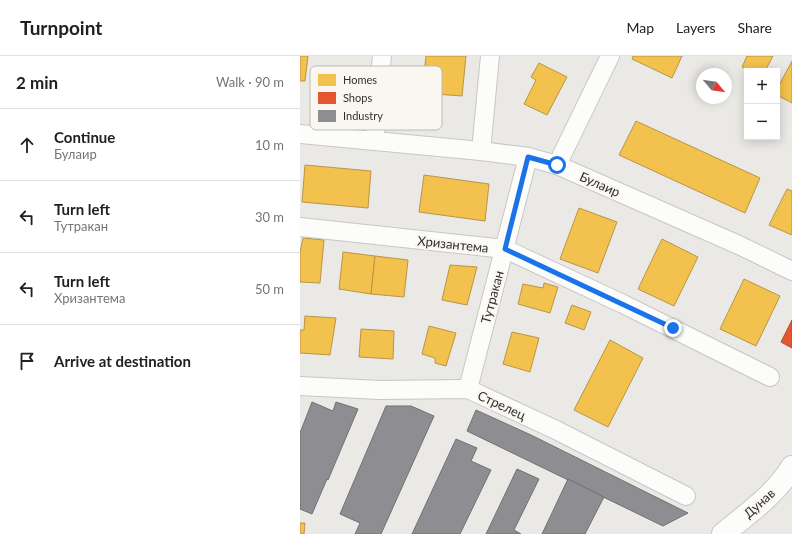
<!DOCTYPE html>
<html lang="en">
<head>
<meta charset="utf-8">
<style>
	body { margin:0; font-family:Lato,sans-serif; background:#f2f2f2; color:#202124 }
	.controls { position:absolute; right:12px; top:12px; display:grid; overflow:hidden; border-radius:0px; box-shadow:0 2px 10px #0003 }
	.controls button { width:36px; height:36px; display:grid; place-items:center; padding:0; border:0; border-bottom:1px solid #e0e0e0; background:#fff; color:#202124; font:20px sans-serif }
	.compass { position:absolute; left:396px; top:12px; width:36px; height:36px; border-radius:50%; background:#fff; box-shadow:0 2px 10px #0003; rotate:119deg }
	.stop { position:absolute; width:12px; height:12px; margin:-9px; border:3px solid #1a73e8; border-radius:50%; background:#fff }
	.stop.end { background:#1a73e8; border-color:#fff; box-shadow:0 1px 4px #0008 }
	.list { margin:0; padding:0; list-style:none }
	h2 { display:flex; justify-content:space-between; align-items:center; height:52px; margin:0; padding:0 16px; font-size:17px }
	h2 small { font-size:13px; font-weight:400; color:#757577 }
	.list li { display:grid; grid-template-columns:26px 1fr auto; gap:12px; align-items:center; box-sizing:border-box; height:72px; padding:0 16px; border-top:1px solid #e0e0e0 }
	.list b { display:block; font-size:15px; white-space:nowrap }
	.list p { margin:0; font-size:13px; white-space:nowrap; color:#757577 }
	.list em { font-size:13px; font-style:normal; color:#757577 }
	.icon { flex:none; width:22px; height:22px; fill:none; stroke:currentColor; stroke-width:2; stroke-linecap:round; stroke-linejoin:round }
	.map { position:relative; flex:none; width:492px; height:478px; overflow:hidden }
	header { display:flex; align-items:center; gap:24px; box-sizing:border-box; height:56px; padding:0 20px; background:#fff; border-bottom:1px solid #e0e0e0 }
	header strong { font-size:19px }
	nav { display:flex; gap:22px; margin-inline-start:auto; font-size:14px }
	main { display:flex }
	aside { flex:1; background:#fff }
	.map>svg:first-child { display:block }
	.homes { fill:#f2c14e; stroke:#b89644 }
	.shops { fill:#e4572e; stroke:#af4c2e }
	.industry { fill:#8d8d92; stroke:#727174 }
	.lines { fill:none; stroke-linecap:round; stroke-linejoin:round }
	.minor-casing { stroke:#c8c7c5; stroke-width:20 }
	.secondary-casing { stroke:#c8c7c5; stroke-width:24 }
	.minor { stroke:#fcfcfb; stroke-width:18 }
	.secondary { stroke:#fcfcfb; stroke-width:22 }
	.route { stroke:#1a73e8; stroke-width:5 }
	.labels { text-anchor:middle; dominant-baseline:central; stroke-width:4; stroke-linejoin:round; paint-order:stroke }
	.street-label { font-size:13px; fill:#32312e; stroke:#faf7f1 }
	.key { fill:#faf7f1; stroke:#bebcb6; stroke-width:1 }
	.key-label { font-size:11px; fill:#32312e }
</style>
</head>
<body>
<header>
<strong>Turnpoint</strong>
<nav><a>Map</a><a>Layers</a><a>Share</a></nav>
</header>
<main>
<aside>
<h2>2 min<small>Walk · 90 m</small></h2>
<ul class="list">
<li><svg class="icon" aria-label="ahead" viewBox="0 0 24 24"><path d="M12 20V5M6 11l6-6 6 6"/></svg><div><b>Continue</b><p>Булаир</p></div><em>10 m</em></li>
<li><svg class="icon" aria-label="left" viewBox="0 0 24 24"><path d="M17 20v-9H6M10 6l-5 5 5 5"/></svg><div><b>Turn left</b><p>Тутракан</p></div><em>30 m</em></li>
<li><svg class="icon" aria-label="left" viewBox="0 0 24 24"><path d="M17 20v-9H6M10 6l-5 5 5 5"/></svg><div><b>Turn left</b><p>Хризантема</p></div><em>50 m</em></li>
<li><svg class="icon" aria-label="arrive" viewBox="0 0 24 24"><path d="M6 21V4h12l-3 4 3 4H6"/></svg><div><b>Arrive at destination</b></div></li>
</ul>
</aside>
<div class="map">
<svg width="492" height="478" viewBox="0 0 492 478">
	<rect width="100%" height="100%" fill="#eae9e6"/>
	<g class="homes">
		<polygon points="0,0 8,0 5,25 0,25"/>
		<polygon points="126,0 166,0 162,40 122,37"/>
		<polygon points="333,0 382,0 372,22 332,3"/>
		<polygon points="447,0 473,0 465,15 450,15 442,11"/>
		<polygon points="492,5 492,47 477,39 477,33"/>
		<polygon points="239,7 267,21 247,59 224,48 236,24 231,21"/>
		<polygon points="336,65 460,122 445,157 319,99"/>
		<polygon points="5,109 71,115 68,152 2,146"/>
		<polygon points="124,119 189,128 185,165 119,156"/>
		<polygon points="487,133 492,135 492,179 469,169"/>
		<polygon points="279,152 317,166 298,217 260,203"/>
		<polygon points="3,182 24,184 20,227 0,226 0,196"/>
		<polygon points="362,183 398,201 374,250 338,233"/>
		<polygon points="43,196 75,200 71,238 39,233"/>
		<polygon points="75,200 108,204 104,241 71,238"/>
		<polygon points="150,209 177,211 167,249 142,244"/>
		<polygon points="444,223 480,240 456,290 420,273"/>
		<polygon points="244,227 258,231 250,257 218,248 223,228 243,232"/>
		<polygon points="272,249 291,256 284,274 265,267"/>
		<polygon points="5,260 36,262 30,299 0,297 0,274 4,274"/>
		<polygon points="129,270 156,277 146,310 135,307 135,302 122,298"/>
		<polygon points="61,273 94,275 93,303 59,301"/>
		<polygon points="212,276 239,282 230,316 203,308"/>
		<polygon points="310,284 343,302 308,371 274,354"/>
		<polygon points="0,467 5,467 4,478 0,478"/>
	</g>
	<polygon class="shops" points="492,264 492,292 481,286"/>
	<g class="industry">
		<polygon points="12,346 33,355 36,346 58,353 28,424 27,423 12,458 0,453 0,377"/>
		<polygon points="86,350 111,350 134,360 81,478 55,478 60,467 40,458"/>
		<polygon points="176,354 231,379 388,457 363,470 167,375"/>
		<polygon points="156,383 177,392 171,405 191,414 160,478 112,478"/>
		<polygon points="217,413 239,423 214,474 221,478 186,478"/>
		<polygon points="268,423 304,441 285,478 242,478"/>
	</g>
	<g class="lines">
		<g class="minor-casing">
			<g id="minor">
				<polyline points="0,78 181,95 228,101 257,109 441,190 492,215"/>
				<polyline points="74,85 82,0"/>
				<polyline points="181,95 190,0"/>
				<polyline points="257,109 310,0"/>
				<polyline points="0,171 205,193 323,248 470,321"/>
				<polyline points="0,330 79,334 168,333 256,374 386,440"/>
				<polyline points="168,333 228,101"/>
			</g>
		</g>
		<g class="secondary-casing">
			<path id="secondary" d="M423,478C447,458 475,439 492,411"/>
		</g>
		<use href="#minor" class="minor"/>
		<use href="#secondary" class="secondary"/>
	</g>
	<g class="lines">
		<polyline class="route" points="257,109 228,101 205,193 373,272"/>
	</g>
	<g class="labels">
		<g class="street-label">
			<text transform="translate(300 128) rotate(24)">Булаир</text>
			<text transform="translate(153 188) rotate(6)">Хризантема</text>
			<text transform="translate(192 241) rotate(-75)">Тутракан</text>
			<text transform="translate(202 349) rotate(25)">Стрелец</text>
			<text transform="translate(459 447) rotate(-42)">Дунав</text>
		</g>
	</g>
	<rect x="10" y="10" width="132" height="64" rx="6" class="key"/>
	<rect x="18" y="18" width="18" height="12" fill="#f2c14e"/>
	<rect x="18" y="36" width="18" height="12" fill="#e4572e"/>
	<rect x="18" y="54" width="18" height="12" fill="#8d8d92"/>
	<g class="key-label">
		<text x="43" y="28">Homes</text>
		<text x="43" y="46">Shops</text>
		<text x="43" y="64">Industry</text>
	</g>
</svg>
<div class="controls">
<button>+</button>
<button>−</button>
</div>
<svg class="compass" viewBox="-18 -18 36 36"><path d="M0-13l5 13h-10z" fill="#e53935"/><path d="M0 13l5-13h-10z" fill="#757577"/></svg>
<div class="stop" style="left:257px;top:109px"></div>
<div class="stop end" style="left:373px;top:272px"></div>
</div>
</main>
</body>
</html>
